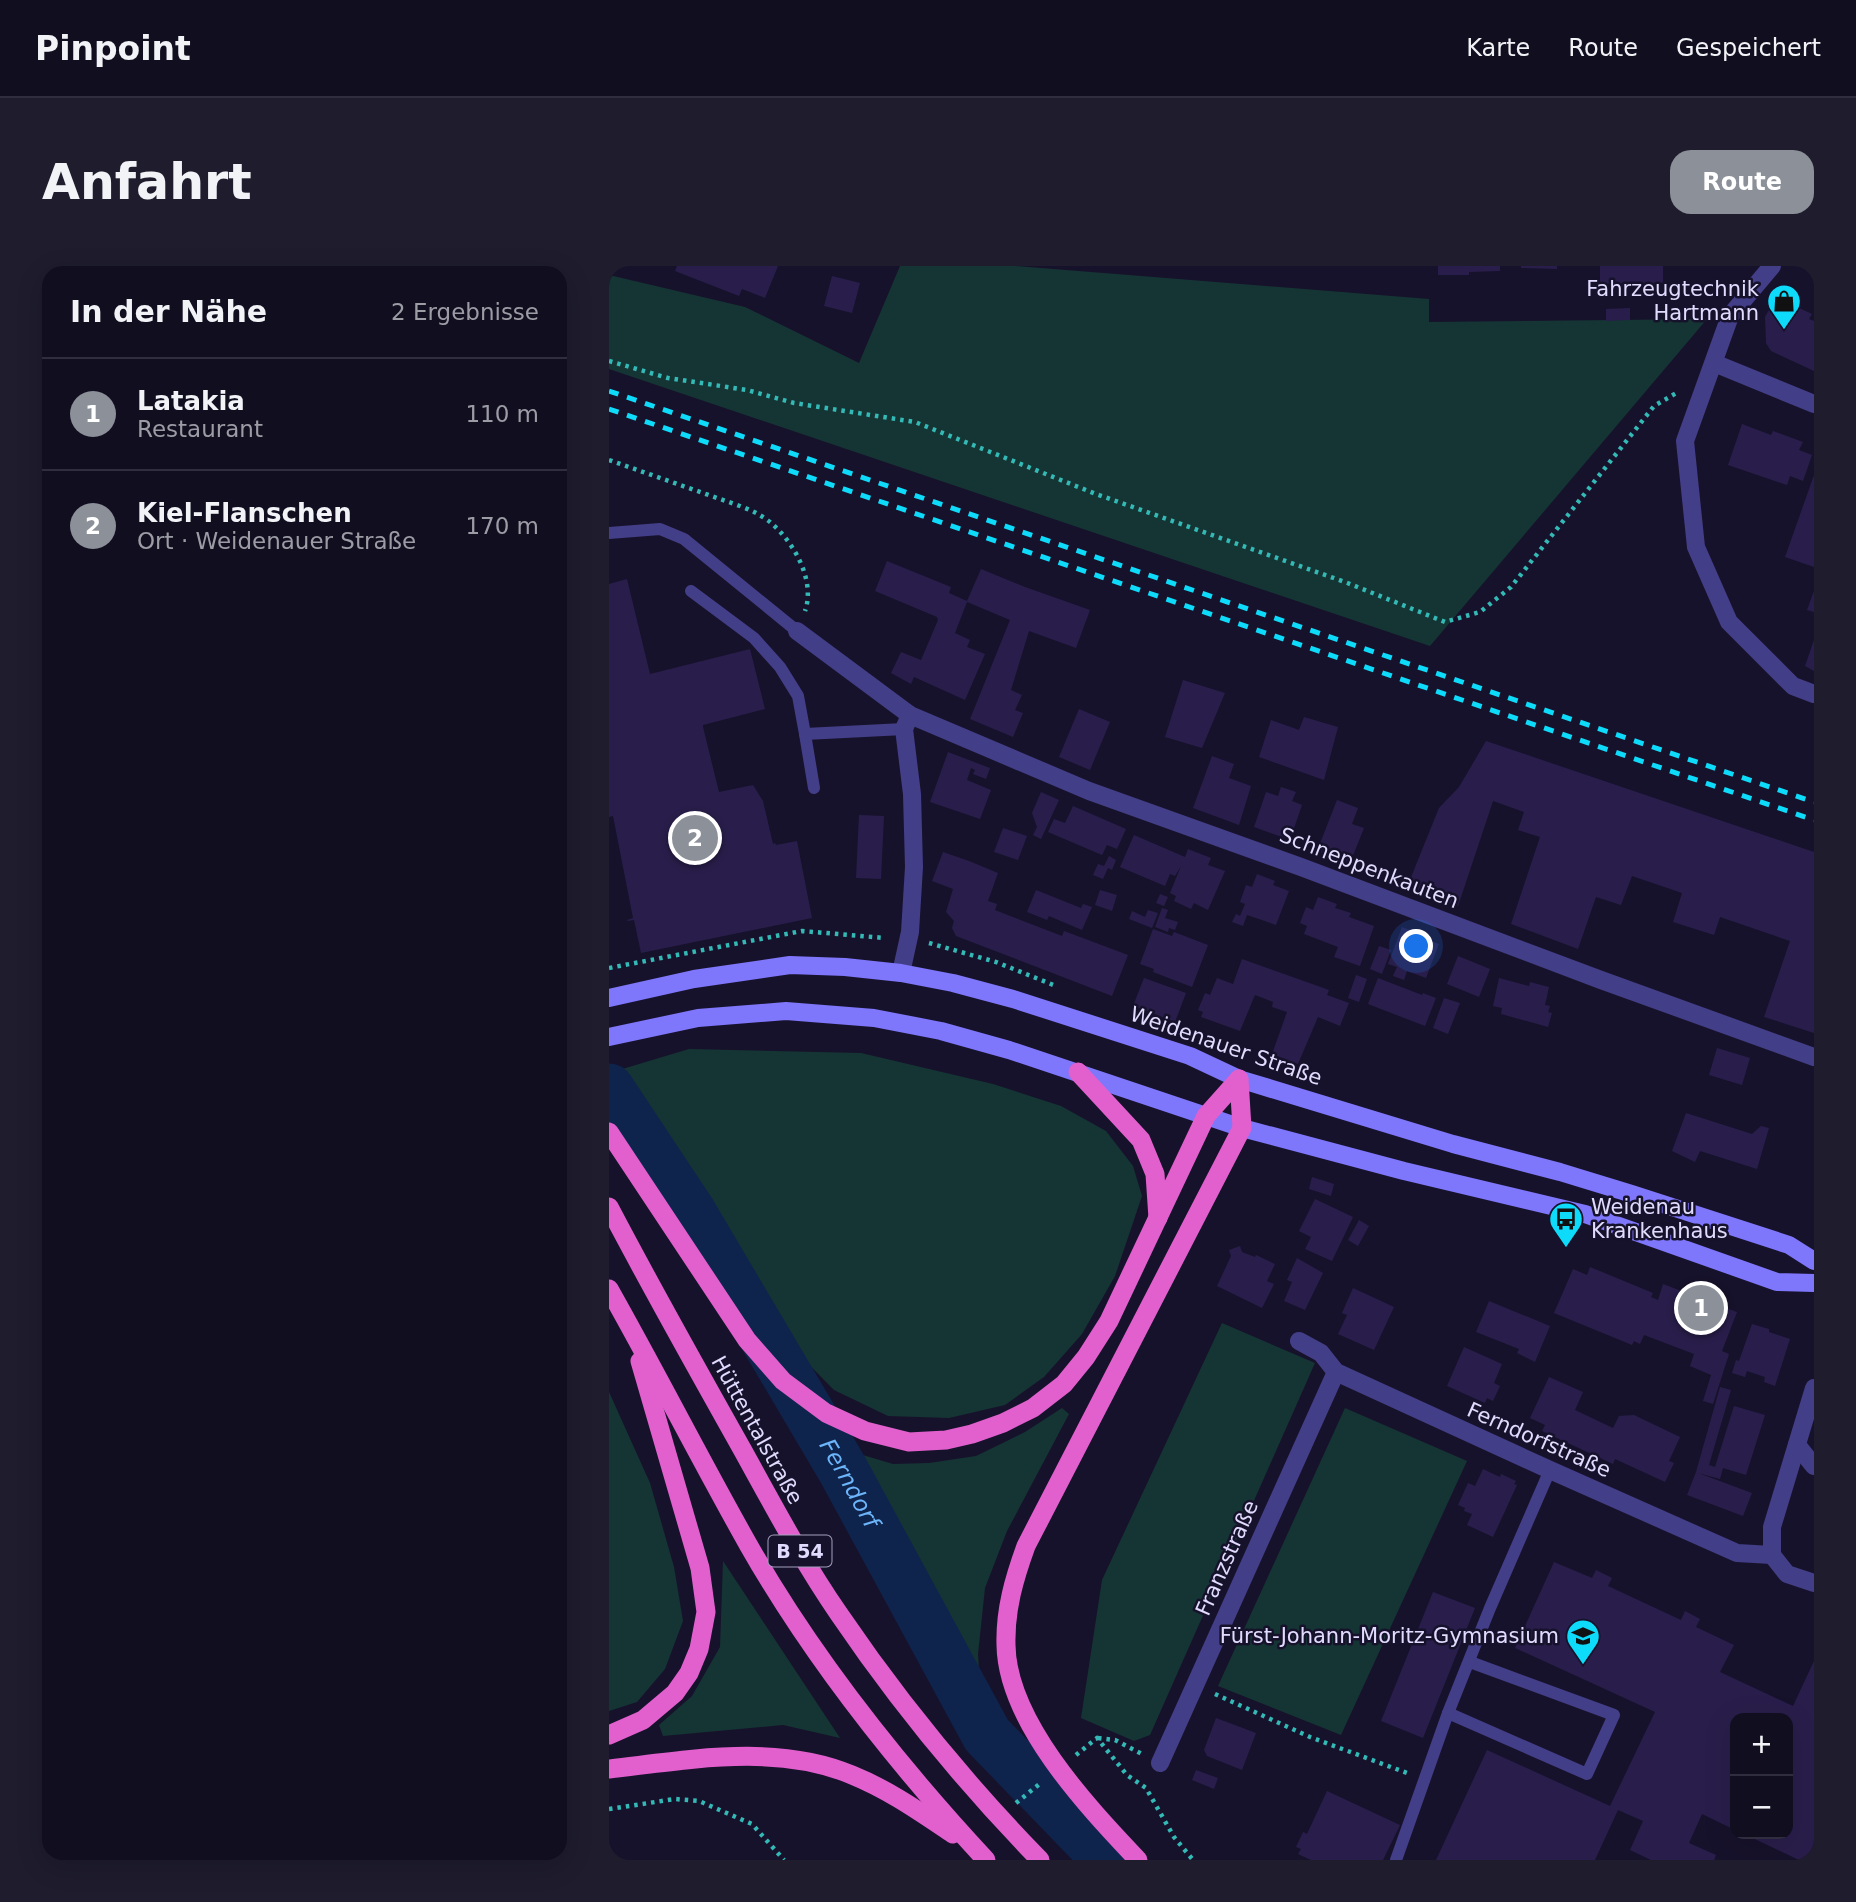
<!DOCTYPE html>
<html lang="de">
<head>
<meta charset="utf-8">
<style>
	body { margin:0; font-family:"DejaVu Sans",sans-serif; background:#1e1c2d; color:#f1f3f6 }
	.controls { position:absolute; right:21px; bottom:21px; display:grid; overflow:hidden; border-radius:14px; box-shadow:0 7px 28px #0002 }
	.controls button { width:63px; height:63px; display:grid; place-items:center; padding:0; border:0; border-bottom:2px solid #302e3e; background:#110e20; color:#f1f3f6; font:35px sans-serif }
	.you { position:absolute; left:808px; top:681px; width:24px; height:24px; margin:-18px; border:5px solid #fff; border-radius:50%; background:#1a73e8; box-shadow:0 0 0 10px #1a73e833 }
	.badge { display:grid; place-items:center; width:46px; height:46px; border-radius:50%; background:#8c9099; color:#fff; font-size:23px; font-weight:700 }
	.pin { position:absolute; translate:-50% -50%; border:4px solid #fff; box-shadow:0 2px 7px #0006 }
	.list { margin:0; padding:0; list-style:none }
	h2 { display:flex; justify-content:space-between; align-items:center; height:91px; margin:0; padding:0 28px; font-size:30px }
	h2 small { font-size:23px; font-weight:400; color:#9c9ca5 }
	.list li { display:grid; grid-template-columns:46px 1fr auto; gap:21px; align-items:center; box-sizing:border-box; height:112px; padding:0 28px; border-top:2px solid #302e3e }
	.list b { display:block; font-size:26px; white-space:nowrap }
	.list p { margin:0; font-size:23px; white-space:nowrap; color:#9c9ca5 }
	.list em { font-size:23px; font-style:normal; color:#9c9ca5 }
	.map { position:relative; flex:none; width:1205px; height:1594px; overflow:hidden; border-radius:21px }
	header { display:flex; align-items:center; gap:42px; box-sizing:border-box; height:98px; padding:0 35px; background:#110e20; border-bottom:2px solid #302e3e }
	header strong { font-size:33px }
	nav { display:flex; gap:38px; margin-inline-start:auto; font-size:24px }
	.intro { display:flex; align-items:center; justify-content:space-between; box-sizing:border-box; height:168px; padding:0 42px }
	h1 { margin:0; font-size:49px }
	.button { padding:18px 32px; border-radius:21px; background:#8c9099; color:#fff; font-size:24px; font-weight:700 }
	main { display:flex; gap:42px; padding:0 42px }
	aside { flex:1; background:#110e20; border-radius:21px; box-shadow:0 7px 28px #0002 }
	.map>svg:first-child { display:block }
	.green { fill:#153534 }
	.lines { fill:none; stroke-linecap:round; stroke-linejoin:round }
	.river { stroke:#0f244d; stroke-width:51 }
	.building { fill:#291e4b }
	.path { stroke:#34bab6; stroke-width:4.5; stroke-dasharray:3.5 5; stroke-linecap:butt }
	.service { stroke:#433e88; stroke-width:12 }
	.minor { stroke:#433e88; stroke-width:18 }
	.secondary { stroke:#7e76fb; stroke-width:18 }
	.trunk { stroke:#e260ce; stroke-width:19 }
	.rail { stroke:#0edaf9; stroke-width:5; stroke-dasharray:10 9; stroke-linecap:butt }
	.labels { text-anchor:middle; dominant-baseline:central; stroke-width:5; stroke-linejoin:round; paint-order:stroke }
	.shield { fill:#17122b; stroke:#a49fbf; stroke-width:2 }
	.shield-label { font-size:19px; font-weight:bold; fill:#e1dcfe }
	.poi-label { font-size:21px; fill:#e1dcfe; stroke:#17122b; text-anchor:end }
	.street-label { font-size:21px; fill:#e1dcfe; stroke:#17122b }
	.water-label { font-size:23px; font-style:italic; fill:#6db5fb; stroke:#17122b }
</style>
</head>
<body>
<header>
<strong>Pinpoint</strong>
<nav><a>Karte</a><a>Route</a><a>Gespeichert</a></nav>
</header>
<div class="intro"><h1>Anfahrt</h1><a class="button">Route</a></div>
<main>
<aside>
<h2>In der Nähe<small>2 Ergebnisse</small></h2>
<ul class="list">
<li><span class="badge">1</span><div><b>Latakia</b><p>Restaurant</p></div><em>110 m</em></li>
<li><span class="badge">2</span><div><b>Kiel-Flanschen</b><p>Ort · Weidenauer Straße</p></div><em>170 m</em></li>
</ul>
</aside>
<div class="map">
<svg width="1205" height="1594" viewBox="0 0 1205 1594">
	<rect width="100%" height="100%" fill="#17122b"/>
	<g class="green">
		<polygon points="291,0 406,0 820,33 820,56 1098,53 821,380 0,103 0,9 136,41 250,97"/>
		<polygon points="80,783 252,787 384,818 452,840 497,865 524,900 533,930 506,1010 473,1068 435,1111 396,1139 340,1152 279,1150 225,1124 150,1048 0,811 0,807"/>
		<polygon points="613,1057 706,1097 541,1469 525,1475 472,1452 493,1314"/>
		<polygon points="0,1126 41,1217 65,1301 74,1355 56,1403 28,1436 0,1445"/>
		<polygon points="453,1142 460,1148 398,1265 376,1322 369,1388 372,1439 237,1184 284,1198 320,1197 367,1190 416,1166"/>
		<polygon points="736,1142 858,1195 732,1469 609,1420"/>
		<polygon points="114,1295 231,1472 174,1459 54,1470 50,1459 83,1430 111,1381"/>
	</g>
	<g class="lines">
		<path class="river" id="s1" d="M0,823L81,945L234,1204L378,1469L499,1594"/>
	</g>
	<g class="building">
		<polygon points="68,0 169,0 156,32 133,23 130,30 66,5"/>
		<polygon points="829,0 891,0 891,5 860,6 860,9 829,9"/>
		<polygon points="912,0 948,0 948,3 912,2"/>
		<polygon points="991,0 1054,0 1054,17 991,18"/>
		<polygon points="223,10 251,17 243,47 215,40"/>
		<polygon points="1167,31 1203,48 1200,53 1205,55 1205,105 1162,85 1157,77 1156,51"/>
		<polygon points="1021,42 1021,54 997,55 997,43"/>
		<polygon points="1133,158 1162,169 1164,165 1194,176 1190,184 1203,189 1194,215 1181,210 1178,219 1119,199"/>
		<polygon points="1205,209 1205,301 1176,291"/>
		<polygon points="278,295 342,321 340,327 358,335 372,303 416,321 481,344 467,382 420,365 402,424 413,429 406,444 414,447 404,471 361,453 401,354 358,336 346,367 361,374 358,381 376,388 356,434 305,411 302,418 282,407 292,386 312,394 329,354 328,351 266,325"/>
		<polygon points="18,313 41,408 141,383 156,443 94,459 94,461 110,526 144,519 154,535 164,578 166,577 167,579 188,575 203,652 32,687 25,654 19,655 18,654 24,652 4,550 0,551 0,318"/>
		<polygon points="1205,325 1205,346 1198,344"/>
		<polygon points="1205,374 1205,405 1196,400"/>
		<polygon points="574,414 616,427 593,482 556,471"/>
		<polygon points="470,443 501,456 481,504 450,491"/>
		<polygon points="695,451 729,461 715,514 650,491 662,454 690,464"/>
		<polygon points="877,475 1205,586 1205,767 1155,751 1181,675 1111,651 1105,669 1064,656 1073,627 1023,610 1012,639 987,631 969,683 902,658 931,571 909,564 915,546 884,535 849,640 798,621 830,542 850,521"/>
		<polygon points="339,486 381,502 377,513 364,508 366,504 362,502 358,514 382,524 371,553 321,536"/>
		<polygon points="603,490 625,498 620,512 642,520 630,559 584,542"/>
		<polygon points="672,521 687,526 683,535 693,539 681,574 645,561 657,526 669,530"/>
		<polygon points="432,526 450,534 432,573 424,569 428,561 423,547"/>
		<polygon points="728,534 749,542 743,558 755,562 741,597 708,585"/>
		<polygon points="464,540 517,563 508,583 498,579 493,589 439,566 445,553 456,557"/>
		<polygon points="250,549 275,550 272,613 247,612"/>
		<polygon points="394,562 418,570 409,594 385,586"/>
		<polygon points="525,569 576,591 579,583 602,592 599,599 616,605 599,644 585,637 582,643 565,635 567,630 561,627 572,600 566,610 561,608 556,620 511,601"/>
		<polygon points="334,586 360,595 389,607 379,635 388,638 386,644 453,670 455,665 519,689 503,730 347,670 343,662 345,655 337,646 344,623 323,615"/>
		<polygon points="500,590 507,594 503,604 499,602 494,613 484,609 489,598 495,600"/>
		<polygon points="648,608 666,615 664,619 680,625 667,659 638,649 634,660 623,656 627,648 631,650 636,638 631,636 637,619 643,621"/>
		<polygon points="427,624 472,642 474,638 483,641 473,664 440,650 438,654 418,646"/>
		<polygon points="491,624 508,629 503,645 486,639"/>
		<polygon points="551,628 559,631 555,640 547,637"/>
		<polygon points="709,631 728,638 726,642 742,647 740,651 765,660 751,700 725,691 729,681 695,668 698,660 691,657 697,641 704,644"/>
		<polygon points="553,642 559,644 556,652 569,656 566,664 560,662 559,666 546,661"/>
		<polygon points="539,644 549,647 543,662 520,653 523,645 536,651"/>
		<polygon points="793,661 812,668 811,671 830,678 817,712 798,705 795,714 784,710 788,701 779,698"/>
		<polygon points="544,663 563,670 565,666 599,679 583,721 544,706 545,703 531,698"/>
		<polygon points="770,680 782,684 773,708 761,703"/>
		<polygon points="849,690 881,703 870,731 838,718"/>
		<polygon points="633,693 720,724 718,729 740,737 731,760 709,751 689,798 663,788 678,746 663,741 664,736 646,729 631,765 592,751 594,746 589,744 596,727 601,729 608,712 624,718"/>
		<polygon points="747,709 758,713 750,736 739,732"/>
		<polygon points="535,712 577,727 566,756 524,740"/>
		<polygon points="769,712 813,729 814,727 827,732 816,760 759,738"/>
		<polygon points="890,712 920,720 921,716 940,721 936,739 941,740 939,746 943,747 939,761 892,748 893,742 884,740"/>
		<polygon points="835,732 851,737 839,768 824,762"/>
		<polygon points="1108,782 1141,792 1133,819 1100,809"/>
		<polygon points="1077,847 1143,868 1152,860 1160,862 1148,903 1091,885 1086,896 1063,885"/>
		<polygon points="703,911 725,918 722,930 700,923"/>
		<polygon points="706,933 744,951 723,995 696,983 702,971 690,965"/>
		<polygon points="750,954 760,960 749,980 739,974"/>
		<polygon points="631,980 633,986 646,991 647,989 666,998 658,1015 665,1018 653,1042 608,1020 622,990 620,984"/>
		<polygon points="688,992 714,1007 696,1044 675,1035 683,1016 678,1014"/>
		<polygon points="981,1001 1044,1027 1042,1031 1049,1034 1054,1018 1128,1046 1113,1085 1120,1088 1104,1138 1094,1135 1102,1109 1081,1100 1085,1088 1035,1069 1031,1078 1025,1075 1023,1079 945,1047 964,1003 978,1009"/>
		<polygon points="744,1022 785,1041 765,1084 729,1068 738,1049 733,1047"/>
		<polygon points="880,1035 941,1060 926,1096 908,1087 910,1083 867,1066"/>
		<polygon points="1143,1058 1160,1063 1160,1066 1181,1073 1166,1120 1155,1116 1156,1111 1138,1105 1136,1111 1123,1107 1127,1094 1130,1095"/>
		<polygon points="855,1081 893,1098 885,1117 891,1120 884,1135 878,1132 876,1137 838,1120"/>
		<polygon points="940,1111 974,1126 966,1144 1004,1162 1010,1150 1025,1149 1071,1171 1060,1195 1065,1197 1056,1216 1006,1193 1004,1198 933,1165 936,1159 921,1152"/>
		<polygon points="1111,1121 1122,1124 1100,1199 1106,1201 1125,1140 1156,1149 1137,1209 1114,1202 1111,1213 1089,1207 1143,1227 1134,1250 1078,1229 1087,1206"/>
		<polygon points="874,1203 891,1211 892,1208 907,1215 905,1218 908,1219 884,1271 858,1259 863,1248 855,1245 856,1242 849,1239 859,1217 866,1220"/>
		<polygon points="945,1296 983,1312 987,1304 1003,1312 999,1320 1072,1354 1076,1345 1091,1353 1087,1361 1125,1379 1111,1406 1184,1440 1205,1395 1205,1594 1190,1594 1135,1568 1179,1568 1179,1452 1126,1452 1126,1564 1093,1548 1080,1577 1107,1589 1105,1594 1042,1594 1021,1584 1034,1555 1009,1544 986,1594 827,1594 878,1484 1001,1540 1046,1446 906,1382"/>
		<polygon points="824,1326 866,1342 814,1472 772,1455"/>
		<polygon points="607,1452 647,1467 633,1504 598,1490 595,1484"/>
		<polygon points="587,1504 609,1512 605,1523 583,1514"/>
		<polygon points="718,1525 791,1559 774,1594 702,1594 689,1588 692,1583 687,1581 694,1566 698,1568"/>
	</g>
	<g class="lines">
		<g class="path">
			<polyline points="0,95 59,112 138,124 185,137 306,156 487,228 736,316 836,356 871,346 902,321 1045,140 1069,126"/>
			<path d="M0,194L131,240C142,244 152,249 161,256C184,275 207,314 196,345"/>
			<polyline points="320,677 387,696 447,720"/>
			<polyline points="0,702 193,665 276,672"/>
			<polyline points="606,1428 701,1471 798,1507"/>
			<polyline points="489,1472 506,1474 533,1488"/>
			<polyline points="467,1489 488,1472 518,1509 537,1522 565,1571 584,1594"/>
			<polyline points="407,1537 433,1516"/>
			<polyline points="0,1543 66,1533 90,1535 143,1558 175,1594"/>
		</g>
		<g class="service">
			<polyline points="0,267 51,263 75,273 188,365"/>
			<polyline points="82,325 145,372 171,401 189,430 196,468 295,463"/>
			<polyline points="196,468 205,522"/>
			<polyline points="839,1447 978,1508 1005,1449 861,1396"/>
			<polyline points="787,1594 839,1447 881,1342 941,1204"/>
		</g>
		<g class="minor">
			<polyline points="1163,0 1121,50 1076,175 1087,281 1120,356 1184,420 1205,428"/>
			<polyline points="1105,97 1205,138"/>
			<polyline points="188,365 301,449 480,525 692,601 992,714 1205,791"/>
			<polyline points="292,707 301,666 305,601 303,528 295,463 301,449"/>
			<polyline points="690,1075 712,1087 727,1106 941,1204 1128,1287 1163,1289"/>
			<polyline points="1205,1122 1163,1261 1163,1289 1178,1308 1205,1317"/>
			<polyline points="1188,1179 1205,1200"/>
			<polyline points="551,1497 727,1106"/>
		</g>
		<g class="secondary">
			<polyline points="0,732 85,713 181,699 236,701 292,707 344,717 404,733 581,790 630,813 844,878 951,906 1023,928 1180,979 1205,995"/>
			<polyline points="0,771 89,752 177,745 265,752 332,765 400,784 633,862 795,905 976,948 1168,1016 1205,1017"/>
		</g>
		<g class="trunk">
			<polyline points="469,806 532,874 546,908 549,952"/>
			<polyline points="0,866 138,1074 174,1115 217,1147 256,1165 300,1176 337,1174 363,1168 394,1157 424,1142 455,1118 477,1091 500,1055 597,850 630,813"/>
			<path d="M0,941C43,1023 88,1103 133,1183C164,1239 194,1296 230,1348C289,1435 357,1518 431,1594"/>
			<path d="M0,1023C48,1108 92,1195 140,1280C205,1394 288,1498 377,1594"/>
			<polyline points="0,1469 34,1454 66,1427 80,1407 90,1383 97,1346 91,1302 31,1095"/>
			<path d="M0,1503C79,1494 168,1477 243,1509C280,1524 311,1546 344,1568"/>
			<path d="M529,1594C479,1541 398,1456 397,1379C396,1344 405,1313 417,1280L633,862L630,813"/>
		</g>
		<g class="rail">
			<polyline points="0,125 1205,536"/>
			<polyline points="0,143 1205,554"/>
		</g>
	</g>
	<defs>
		<g id="shop-pin" transform="scale(1.75)"><path d="M0 17L-7.5 6A9.5 9.5 0 1 1 7.5 6Z" fill="#0edaf9" stroke="#17122b"/><path d="M-5-2.5h2.3a2.7 3.5 0 0 1 5.4 0H5L5.5 6h-11ZM-1.5-2.5h3a1.5 2.3 0 0 0-3 0Z" fill="#111"/></g>
		<g id="bus-pin" transform="scale(1.75)"><path d="M0 17L-7.5 6A9.5 9.5 0 1 1 7.5 6Z" fill="#0edaf9" stroke="#17122b"/><path d="M-5-6H5V4H4V6H2V4H-2V6H-4V4H-5ZM-3.5-4V0h7V-4ZM-3.5 1.2v1.5H-2V1.2ZM2 1.2v1.5H3.5V1.2Z" fill="#111"/></g>
		<g id="school-pin" transform="scale(1.75)"><path d="M0 17L-7.5 6A9.5 9.5 0 1 1 7.5 6Z" fill="#0edaf9" stroke="#17122b"/><path d="M0-5L7-2L0 1L-7-2ZM-4 1L0 2.5L4 1V4Q0 6-4 4Z" fill="#111"/></g>
	</defs>
	<g fill-rule="evenodd">
		<use href="#shop-pin" x="1175" y="35"/>
		<use href="#bus-pin" x="957" y="953"/>
		<use href="#school-pin" x="974" y="1370"/>
	</g>
	<g class="labels">
		<rect class="shield" x="159.5" y="1269.5" width="63" height="31" rx="5"/>
		<g class="shield-label">
			<text x="191" y="1285">B 54</text>
		</g>
		<g class="poi-label">
			<text x="1150" y="23">Fahrzeugtechnik<tspan x="1150" dy="24">Hartmann</tspan></text>
			<text x="982" y="941" text-anchor="start">Weidenau<tspan x="982" dy="24">Krankenhaus</tspan></text>
			<text x="950" y="1370">Fürst-Johann-Moritz-Gymnasium</text>
		</g>
		<g class="street-label">
			<text transform="translate(760 602) rotate(21)">Schneppenkauten</text>
			<text transform="translate(617 780) rotate(19)">Weidenauer Straße</text>
			<text transform="translate(148 1164) rotate(61)">Hüttentalstraße</text>
			<text transform="translate(930 1174) rotate(24)">Ferndorfstraße</text>
			<text transform="translate(618 1292) rotate(-66)">Franzstraße</text>
		</g>
		<g class="water-label">
			<text stroke="none"><textPath href="#s1" startOffset="462">Ferndorf</textPath></text>
		</g>
	</g>
</svg>
<div class="controls">
<button>+</button>
<button>−</button>
</div>
<div class="you"></div>
<div class="pin badge" style="left:1092px;top:1042px">1</div>
<div class="pin badge" style="left:86px;top:572px">2</div>
</div>
</main>
</body>
</html>
